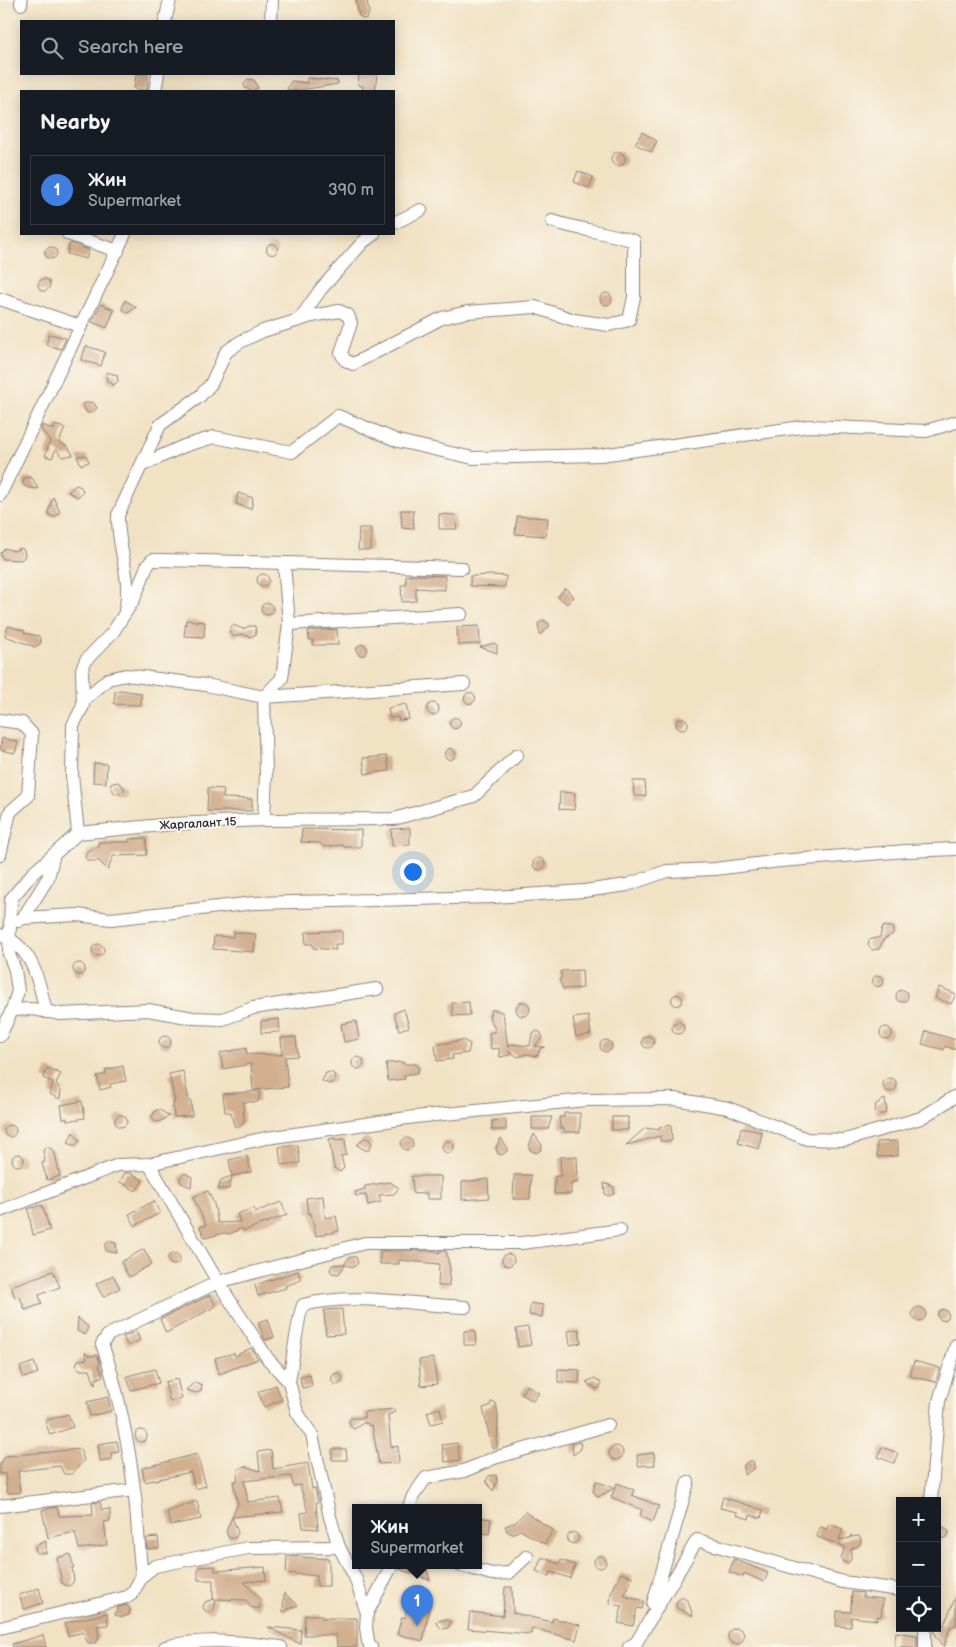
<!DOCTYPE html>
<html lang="en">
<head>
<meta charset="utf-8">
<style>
	body { margin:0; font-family:"Balsamiq Sans",sans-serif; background:#242831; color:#f1f3f6 }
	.controls { position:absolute; right:15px; bottom:15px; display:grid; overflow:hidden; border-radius:0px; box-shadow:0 2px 12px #0003 }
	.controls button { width:45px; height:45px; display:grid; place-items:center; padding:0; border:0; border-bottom:1px solid #363941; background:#171b24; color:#f1f3f6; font:25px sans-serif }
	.you { position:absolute; left:412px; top:871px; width:18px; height:18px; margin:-12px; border:4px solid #fff; border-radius:50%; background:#1a73e8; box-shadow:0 0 0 8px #1a73e833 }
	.badge { display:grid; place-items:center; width:32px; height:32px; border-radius:50%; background:#c8321e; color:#fff; font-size:16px; font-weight:700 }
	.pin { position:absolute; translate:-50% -41px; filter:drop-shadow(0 1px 2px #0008) }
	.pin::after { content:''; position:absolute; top:26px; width:18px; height:15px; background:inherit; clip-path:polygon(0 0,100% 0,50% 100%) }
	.popup { position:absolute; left:352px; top:1504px; width:130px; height:65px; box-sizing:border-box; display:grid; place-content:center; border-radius:0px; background:#171b24; filter:drop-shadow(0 1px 4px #0005); font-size:16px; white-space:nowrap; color:#9ea1a6 }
	.popup b { font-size:19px; color:#f1f3f6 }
	.popup::after { content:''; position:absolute; left:50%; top:100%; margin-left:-10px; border:10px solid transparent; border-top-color:#171b24 }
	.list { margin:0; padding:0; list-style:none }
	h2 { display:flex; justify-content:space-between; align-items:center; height:65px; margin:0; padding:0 20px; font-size:21px }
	h2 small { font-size:16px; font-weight:400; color:#9ea1a6 }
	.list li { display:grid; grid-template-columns:32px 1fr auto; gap:15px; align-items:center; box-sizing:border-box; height:70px; margin:0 10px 10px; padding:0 10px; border:1px solid #363941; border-radius:0px }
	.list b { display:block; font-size:19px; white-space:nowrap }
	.list p { margin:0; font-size:16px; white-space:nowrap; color:#9ea1a6 }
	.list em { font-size:16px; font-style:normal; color:#9ea1a6 }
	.icon { flex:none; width:28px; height:28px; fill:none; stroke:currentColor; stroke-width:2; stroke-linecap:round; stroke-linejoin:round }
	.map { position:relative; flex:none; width:956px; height:1647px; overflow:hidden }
	.search { position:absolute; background:#171b24; box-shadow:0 2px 12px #0003; left:20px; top:20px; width:375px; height:55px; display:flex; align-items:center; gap:12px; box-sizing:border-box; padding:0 18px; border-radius:0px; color:#9ea1a6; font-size:19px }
	.panel { position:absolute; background:#171b24; box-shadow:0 2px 12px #0003; left:20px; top:90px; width:375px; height:145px; border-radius:0px }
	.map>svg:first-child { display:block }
	.building { fill:#d2af8e }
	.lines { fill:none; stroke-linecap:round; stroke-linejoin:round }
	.street-casing { stroke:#8a8280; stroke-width:14 }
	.street { stroke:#fff; stroke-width:12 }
	.labels { text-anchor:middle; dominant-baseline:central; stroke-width:4; stroke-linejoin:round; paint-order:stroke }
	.street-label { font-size:12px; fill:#22223b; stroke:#fbf7ec }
</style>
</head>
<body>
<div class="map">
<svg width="956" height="1647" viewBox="0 0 956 1647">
	<rect width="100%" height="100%" fill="#fbf7ec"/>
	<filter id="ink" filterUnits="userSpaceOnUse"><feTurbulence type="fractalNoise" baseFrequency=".02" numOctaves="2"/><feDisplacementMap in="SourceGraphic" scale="10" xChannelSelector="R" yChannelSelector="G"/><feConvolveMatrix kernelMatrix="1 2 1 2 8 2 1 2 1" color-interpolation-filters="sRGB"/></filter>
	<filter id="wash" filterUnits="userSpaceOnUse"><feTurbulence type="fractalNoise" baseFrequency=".0096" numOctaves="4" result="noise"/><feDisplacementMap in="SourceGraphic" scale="20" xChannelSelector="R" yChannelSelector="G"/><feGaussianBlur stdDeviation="1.12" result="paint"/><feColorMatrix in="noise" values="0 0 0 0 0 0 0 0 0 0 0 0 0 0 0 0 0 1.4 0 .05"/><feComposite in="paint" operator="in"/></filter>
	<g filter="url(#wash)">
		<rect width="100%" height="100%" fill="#f1e2c4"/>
		<g id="blocks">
			<g class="building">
				<polygon points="356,0 367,0 369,13 367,18 363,19 359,16"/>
				<polygon points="136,74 148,74 147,90 134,89"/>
				<polygon points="359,74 377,74 375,91 362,91 363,86 358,85"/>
				<polygon points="307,78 338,81 338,84 294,91 287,89 291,81 307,83"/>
				<polygon points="248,79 254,80 258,88 252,91 245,88 244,84"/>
				<polygon points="642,132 657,141 651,152 635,144"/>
				<circle cx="618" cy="159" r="7"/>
				<polygon points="578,171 593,177 589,188 574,182"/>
				<polygon points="70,243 89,250 86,259 67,254"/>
				<circle cx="272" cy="249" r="5.5"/>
				<circle cx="51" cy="253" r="6"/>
				<circle cx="44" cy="285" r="6"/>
				<circle cx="606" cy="299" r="6"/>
				<polygon points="125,300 136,307 128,313 122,309"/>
				<polygon points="101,304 114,310 107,328 92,322"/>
				<polygon points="49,334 66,338 61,349 46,345"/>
				<polygon points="86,346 105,352 101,366 81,360"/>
				<polygon points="106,372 117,375 118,381 114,385 107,382"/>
				<polygon points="90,402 94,403 97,408 92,413 87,413 82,404"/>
				<polygon points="43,425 54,430 55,425 65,428 59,442 68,447 73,455 62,457 56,449 52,458 45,456 50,441 41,429"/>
				<polygon points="86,455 89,462 81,465 77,456"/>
				<polygon points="30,477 33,479 38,489 28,488 23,485 24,478"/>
				<polygon points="76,485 81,487 83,491 78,497 68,492"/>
				<polygon points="238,493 253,498 251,509 236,504"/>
				<polygon points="53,497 60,512 55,517 50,516 48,512"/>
				<polygon points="401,510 413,510 414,529 402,528"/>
				<polygon points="439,514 455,515 457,529 439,529"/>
				<polygon points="517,516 548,518 546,536 515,534"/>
				<polygon points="359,528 371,528 371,550 358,550"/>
				<polygon points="5,548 14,551 21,548 24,550 25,556 21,560 3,559 0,553"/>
				<circle cx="263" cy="580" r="6"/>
				<polygon points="418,575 445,576 445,590 416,588 416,601 402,602 401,585 406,585 406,576"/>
				<polygon points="492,575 506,576 505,587 470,586 470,576"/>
				<polygon points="565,588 574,597 567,604 558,597"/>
				<circle cx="267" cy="609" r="6"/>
				<polygon points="186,620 205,622 204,637 184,636"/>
				<polygon points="543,620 549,624 549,627 540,635 538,624"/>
				<polygon points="233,625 243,629 249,626 255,626 256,634 251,637 241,634 234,637 229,631"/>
				<polygon points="8,626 25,631 24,633 39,636 41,643 35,647 5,636"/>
				<polygon points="479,626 480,644 458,645 457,627"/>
				<polygon points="337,629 338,645 313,645 313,640 309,640 308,631"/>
				<polygon points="494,643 497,645 497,653 480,647"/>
				<circle cx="362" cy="650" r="5.5"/>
				<polygon points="120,690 141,693 141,705 114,704 115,692"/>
				<circle cx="470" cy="698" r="5.5"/>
				<circle cx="433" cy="709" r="6"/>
				<polygon points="406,704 409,719 399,720 398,717 390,718 388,708"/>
				<circle cx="455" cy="723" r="5.5"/>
				<circle cx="682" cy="724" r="6"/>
				<polygon points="2,738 18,742 15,753 0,750"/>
				<circle cx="450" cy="754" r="5.5"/>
				<polygon points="387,756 389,771 365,774 363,758"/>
				<polygon points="94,763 107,764 106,783 93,782"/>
				<polygon points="633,781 645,781 646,796 634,796"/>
				<polygon points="118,782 124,787 124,791 119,794 114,793 110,784"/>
				<polygon points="208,788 224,789 223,798 252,799 252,811 207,811"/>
				<polygon points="560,792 575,793 574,810 559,809"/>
				<polygon points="410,828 410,845 392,846 391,829"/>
				<polygon points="302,829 361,830 361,847 344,847 343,845 324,847 320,843 301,842"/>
				<polygon points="146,838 147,855 113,856 108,870 99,861 88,861 85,857 87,851 99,847 99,842 129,842 129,839"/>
				<circle cx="539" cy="864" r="6"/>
				<polygon points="885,926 893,928 893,934 883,940 879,949 872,950 868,945 869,940 880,937 882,928"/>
				<polygon points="327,931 342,931 342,944 335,944 336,950 313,948 313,944 305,944 306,932"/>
				<polygon points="233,932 256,934 254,952 213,949 214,936 233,937"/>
				<circle cx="98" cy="950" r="6"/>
				<circle cx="79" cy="969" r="6"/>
				<polygon points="582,970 583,988 563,989 559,979 561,979 561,971"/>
				<circle cx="878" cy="981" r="5.5"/>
				<polygon points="939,987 956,994 951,1004 935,998"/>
				<circle cx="902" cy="996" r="6"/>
				<circle cx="677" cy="1000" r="5.5"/>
				<circle cx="523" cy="1009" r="7"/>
				<polygon points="469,1002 470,1015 453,1016 452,1003"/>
				<polygon points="404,1009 409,1027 399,1030 394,1013"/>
				<polygon points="492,1010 497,1010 503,1013 508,1047 510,1046 509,1044 530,1046 532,1034 537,1031 540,1032 543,1037 535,1046 545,1047 539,1049 539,1053 536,1056 527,1054 518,1057 509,1051 510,1055 500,1057 499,1048 491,1049 489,1033 496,1031 489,1017"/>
				<polygon points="588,1016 591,1034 576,1037 573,1018"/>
				<polygon points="279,1019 280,1032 261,1033 261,1021"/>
				<polygon points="356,1021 359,1039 344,1042 341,1024"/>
				<circle cx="678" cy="1028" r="6"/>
				<circle cx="886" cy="1033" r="6"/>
				<polygon points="926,1031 956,1040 956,1050 945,1046 944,1050 922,1044"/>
				<circle cx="165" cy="1042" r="6"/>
				<circle cx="648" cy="1042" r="6"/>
				<polygon points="296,1037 298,1056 285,1057 288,1087 253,1090 251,1064 223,1069 220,1053 246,1048 247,1054 282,1055 281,1038"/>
				<polygon points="463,1040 470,1044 468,1053 452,1055 453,1059 437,1061 435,1045"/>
				<circle cx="606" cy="1046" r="6"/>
				<circle cx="358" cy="1063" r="6"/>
				<polygon points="403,1062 403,1064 416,1064 419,1068 417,1073 404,1075 405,1079 388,1081 386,1063"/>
				<polygon points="123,1066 126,1081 110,1084 111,1087 100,1090 97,1076 106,1074 105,1070"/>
				<polygon points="47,1068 61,1074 56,1083 61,1090 60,1099 50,1094 53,1082 43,1078"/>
				<polygon points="183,1071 189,1101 191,1101 192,1116 174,1117 173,1102 175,1102 169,1074"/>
				<polygon points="332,1072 335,1076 334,1082 329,1084 322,1081 326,1073"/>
				<circle cx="890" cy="1085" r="7"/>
				<polygon points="260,1091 258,1102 243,1102 244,1122 240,1127 234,1126 231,1112 225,1112 223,1094"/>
				<polygon points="885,1099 887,1111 884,1114 878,1114 875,1111 876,1104"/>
				<polygon points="82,1101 85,1118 67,1121 67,1118 63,1119 61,1105"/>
				<polygon points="156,1110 160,1110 169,1116 161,1121 155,1122 152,1117"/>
				<polygon points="564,1113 580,1113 580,1132 564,1132 564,1128 560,1128 559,1117 564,1117"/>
				<circle cx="121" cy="1121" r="6"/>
				<polygon points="532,1117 552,1117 548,1129 532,1129"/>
				<rect x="612" y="1117" width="16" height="13"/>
				<polygon points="506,1120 506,1130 492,1130 492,1121"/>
				<polygon points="671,1125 672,1141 660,1141 660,1136 626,1145 645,1128 659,1130 659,1127"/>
				<circle cx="10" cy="1131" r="6"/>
				<polygon points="741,1128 762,1132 759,1149 738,1143"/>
				<polygon points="73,1132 80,1141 75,1146 68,1143"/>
				<polygon points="534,1134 542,1145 541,1150 536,1153 530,1150 529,1146"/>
				<polygon points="335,1138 335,1140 345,1139 346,1155 341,1156 344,1168 340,1172 334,1168 329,1139"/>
				<polygon points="364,1138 368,1138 372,1143 369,1150 365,1150 357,1145"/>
				<polygon points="501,1138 508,1150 502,1155 498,1154 496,1148"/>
				<circle cx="407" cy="1144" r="6"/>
				<circle cx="448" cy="1147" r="6"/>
				<polygon points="898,1141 898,1156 877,1157 877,1142"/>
				<polygon points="298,1145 300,1163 281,1165 279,1147"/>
				<polygon points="46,1147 54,1150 60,1176 47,1180 42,1163 45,1162 43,1151"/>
				<circle cx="18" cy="1160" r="6"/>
				<polygon points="247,1156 251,1172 232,1176 229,1160"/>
				<polygon points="560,1157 577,1157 578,1182 571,1184 571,1194 554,1194 555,1176 561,1176"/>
				<polygon points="125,1173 131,1173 143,1180 136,1191 120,1182"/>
				<polygon points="185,1173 192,1177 191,1187 181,1183 180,1177"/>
				<polygon points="514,1175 531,1175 530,1199 513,1199"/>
				<polygon points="232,1176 229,1189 218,1189 221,1180"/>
				<polygon points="412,1176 441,1176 441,1199 427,1199 427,1193 413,1194"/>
				<polygon points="488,1179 489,1198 462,1200 462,1182"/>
				<polygon points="390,1182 399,1188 394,1194 379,1195 381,1202 368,1205 366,1195 356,1196 355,1192 365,1189 365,1186"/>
				<polygon points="604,1183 614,1187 614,1194 608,1196 605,1194"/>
				<polygon points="208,1191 214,1204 218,1223 240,1222 237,1214 254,1208 255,1212 281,1202 287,1215 243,1231 242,1228 230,1234 224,1233 205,1238 200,1227 206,1225 193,1197"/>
				<polygon points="323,1196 325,1218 336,1216 339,1231 316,1236 311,1213 308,1214 306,1198"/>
				<polygon points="154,1201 160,1213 135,1226 129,1214"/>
				<polygon points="42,1205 50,1230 33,1235 28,1209"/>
				<polygon points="109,1241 116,1243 117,1253 106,1251 105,1245"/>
				<polygon points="144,1249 152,1264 129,1277 121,1262"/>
				<polygon points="380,1251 435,1251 439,1253 439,1251 446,1251 450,1269 449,1286 438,1286 439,1264 399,1260 399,1264 380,1264"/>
				<circle cx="174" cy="1259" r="6"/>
				<circle cx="508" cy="1260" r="6"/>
				<polygon points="349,1257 356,1257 358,1263 354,1267 345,1265 339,1274 332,1273 330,1270 332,1265 345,1264"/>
				<polygon points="53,1271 60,1287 39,1295 42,1304 25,1310 20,1297 15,1298 11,1286"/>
				<polygon points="298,1271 301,1280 285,1286 286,1288 258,1296 255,1285"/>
				<polygon points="113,1275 120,1288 103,1297 96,1284"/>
				<polygon points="210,1295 216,1306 166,1333 160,1319"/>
				<polygon points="531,1303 543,1305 542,1317 529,1315"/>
				<circle cx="919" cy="1314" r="7"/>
				<polygon points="342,1309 344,1334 326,1335 324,1310"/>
				<circle cx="943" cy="1315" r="5.5"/>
				<polygon points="78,1318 88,1327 85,1335 77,1331"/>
				<polygon points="268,1319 274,1337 265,1340 258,1322"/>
				<polygon points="528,1327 531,1345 518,1347 516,1329"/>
				<polygon points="579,1329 581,1343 570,1345 568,1331"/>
				<polygon points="475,1330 476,1345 464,1345 464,1331"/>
				<polygon points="136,1331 140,1340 128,1346 123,1337"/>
				<polygon points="251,1348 258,1359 219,1374 215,1358 234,1353 235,1356"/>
				<polygon points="85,1352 89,1356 97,1355 100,1362 99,1366 103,1376 96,1379 95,1385 90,1370 80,1370 76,1365 78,1360 87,1359"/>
				<polygon points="433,1358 437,1384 421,1386 419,1360"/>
				<polygon points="914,1361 940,1368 936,1382 910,1376"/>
				<polygon points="34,1362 38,1373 24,1378 20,1367"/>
				<polygon points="155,1369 159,1383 131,1390 127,1376"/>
				<polygon points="558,1369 580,1370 579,1383 558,1382"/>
				<circle cx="337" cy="1379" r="5.5"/>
				<polygon points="310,1375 312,1386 302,1388 300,1377"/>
				<polygon points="595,1378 601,1383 600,1387 596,1389 586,1382"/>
				<polygon points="177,1379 182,1399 170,1402 165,1382"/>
				<polygon points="195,1382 202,1385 201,1391 196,1393 186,1390"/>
				<polygon points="276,1385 282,1400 264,1407 258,1392"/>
				<polygon points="527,1385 539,1393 533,1401 521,1394"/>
				<polygon points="108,1397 111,1411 90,1416 87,1402"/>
				<polygon points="491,1402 496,1403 498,1416 497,1448 492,1448 483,1408 490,1406"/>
				<polygon points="440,1408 443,1421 431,1424 427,1412"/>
				<polygon points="394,1409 395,1412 388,1415 391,1447 398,1446 399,1463 379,1464 372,1425 368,1426 368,1423 365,1424 365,1422 354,1429 350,1426 349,1421 351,1418 364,1418 364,1412"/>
				<polygon points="68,1414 73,1427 50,1435 45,1421"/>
				<circle cx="141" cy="1436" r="6"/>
				<polygon points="117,1441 119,1452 111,1453 112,1459 100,1461 98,1444"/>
				<polygon points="580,1442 581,1449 573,1455 572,1444"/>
				<polygon points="457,1443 460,1460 445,1462 442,1445"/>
				<circle cx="616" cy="1453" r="7"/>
				<polygon points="882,1447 898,1453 894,1463 878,1457"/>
				<polygon points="80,1449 84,1460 72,1474 64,1474 60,1466 18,1471 20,1493 7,1493 5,1474 0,1474 0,1464 6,1456"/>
				<polygon points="332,1449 346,1449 347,1460 332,1460"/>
				<polygon points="271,1450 273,1469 308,1463 312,1489 315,1488 318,1502 316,1503 318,1529 303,1528 301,1513 308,1512 300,1485 293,1486 291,1476 244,1481 248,1502 280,1498 283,1512 232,1517 238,1533 235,1538 229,1538 226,1531 238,1504 233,1482 237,1481 238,1469 244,1466 260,1471 258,1452"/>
				<polygon points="654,1453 655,1465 638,1466 637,1455"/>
				<polygon points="197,1454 206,1486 195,1489 191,1472 145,1482 142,1468"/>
				<polygon points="748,1461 753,1461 755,1468 744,1475 744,1465"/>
				<polygon points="496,1475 497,1481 493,1491 486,1481 489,1476"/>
				<polygon points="596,1481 614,1488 598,1497 593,1491"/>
				<polygon points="617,1483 634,1490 632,1495 659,1506 653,1522 640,1516 642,1510 611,1497"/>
				<polygon points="723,1497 763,1510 761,1518 750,1515 749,1519 737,1515 738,1512 720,1508"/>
				<polygon points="197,1501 201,1519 171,1525 167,1512"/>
				<polygon points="100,1502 102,1510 110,1509 110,1521 104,1522 107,1545 79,1549 75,1532 48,1538 42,1510 57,1507 59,1516 93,1515 92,1503"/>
				<polygon points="525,1512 553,1530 545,1544 520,1530 512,1534 507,1531 505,1526 516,1522"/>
				<polygon points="478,1517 491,1519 489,1534 478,1532"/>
				<polygon points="829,1524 843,1529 839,1540 850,1538 851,1535 851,1537 859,1536 861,1539 860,1545 851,1549 851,1560 847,1563 843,1562 841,1558 845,1547 817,1537 820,1527 827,1529"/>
				<circle cx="943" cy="1533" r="5.5"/>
				<circle cx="573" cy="1538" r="5.5"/>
				<polygon points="158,1537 159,1548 147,1549 147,1538"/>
				<polygon points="46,1541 46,1553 36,1553 35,1546"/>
				<polygon points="70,1554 74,1567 72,1568 74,1580 71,1585 67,1586 62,1583 57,1558"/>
				<polygon points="287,1556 329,1559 329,1586 317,1586 317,1576 286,1573"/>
				<circle cx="600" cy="1562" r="6"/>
				<polygon points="542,1557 559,1564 561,1560 575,1565 570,1578 551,1572 549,1576 536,1571"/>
				<polygon points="734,1559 768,1573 764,1582 744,1573 743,1577 729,1572"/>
				<polygon points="400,1565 426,1567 430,1580 399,1569"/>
				<polygon points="215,1566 215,1571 265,1567 266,1580 244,1582 261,1600 259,1609 250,1607 246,1600 216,1599 214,1610 210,1613 205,1611 203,1607 205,1602 215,1599 213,1599 213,1580 198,1580 198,1567"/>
				<polygon points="621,1573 633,1577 624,1596 644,1601 642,1609 637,1608 633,1626 618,1623 622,1606 610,1604 611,1593"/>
				<polygon points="505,1587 512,1587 513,1613 552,1622 553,1618 580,1625 576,1640 532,1628 531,1634 468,1629 470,1612 503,1616"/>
				<polygon points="39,1588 43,1603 24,1609 19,1595"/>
				<polygon points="852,1592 863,1593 863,1597 883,1599 881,1617 877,1616 877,1620 851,1617 851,1627 836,1626 837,1611 851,1612"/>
				<polygon points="284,1593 298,1605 283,1612"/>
				<polygon points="956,1596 956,1625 950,1627 944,1647 934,1632 938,1626 944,1625"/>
				<polygon points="682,1597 688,1601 693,1616 677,1608 676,1602"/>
				<polygon points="409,1599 430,1603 423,1641 397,1634 402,1617 405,1618"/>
				<polygon points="127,1605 130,1609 129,1615 123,1617 115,1615 118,1607"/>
				<polygon points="107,1613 108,1625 97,1626 99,1637 96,1643 88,1643 83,1632 68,1636 65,1623"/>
				<polygon points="305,1615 321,1615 321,1618 357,1618 357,1647 337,1647 336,1635 304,1635"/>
				<polygon points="446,1619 451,1622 448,1628 442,1629 435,1622"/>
				<polygon points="268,1627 301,1630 300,1644"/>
				<circle cx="736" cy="1636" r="8"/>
				<polygon points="896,1632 917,1635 917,1647 894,1647"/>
				<polygon points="43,1635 46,1647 13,1647 12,1644"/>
			</g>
		</g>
	</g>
	<g filter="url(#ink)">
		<use href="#blocks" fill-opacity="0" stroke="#8a8280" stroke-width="1"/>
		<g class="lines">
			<g class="street-casing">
				<g id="street">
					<polyline points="21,4 21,0"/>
					<polyline points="165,21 170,0"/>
					<polyline points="271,21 272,0"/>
					<polyline points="155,91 158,74"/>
					<polyline points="394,223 421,210"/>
					<polyline points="68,234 118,251"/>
					<polyline points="0,299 80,326"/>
					<polyline points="299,320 321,289 363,242 374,234"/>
					<polyline points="142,465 184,446 214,437 292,452 338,416 398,441 473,458 601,455 809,426 926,431 956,422"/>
					<polyline points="0,495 125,234"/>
					<path d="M125,611C133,578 117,548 118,515L160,425L200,396L211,384L226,352L240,342L263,331L312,316L339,311L348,315L351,323L341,353L345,360L353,364L442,318L467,312L535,307L574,320L609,325L629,320L634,297V241C607,232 579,230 552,221"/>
					<polyline points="289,624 461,614"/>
					<polyline points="83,701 108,679 126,675 206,685 264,697 282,678 289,624 284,563 462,568"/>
					<polyline points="0,720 22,723 32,734 28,796 10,812 0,855"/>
					<polyline points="264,820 266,773 264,697 464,684"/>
					<polyline points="78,833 72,775 73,725 83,706 82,669 86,660 113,632 134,599 147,566 152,560 161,560 284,563"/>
					<polyline points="23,918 77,915 111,919 254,903 494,897 584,891 627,885 667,871 715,869 780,861 907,851 956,849"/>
					<polyline points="18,921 23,918 48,878 54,854"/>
					<path d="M0,935C33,946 39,982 46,1012"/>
					<polyline points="12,1010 32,1009 61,1014 148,1010 193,1018 223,1019 253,1008 377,989"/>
					<polyline points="0,1036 12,1010 18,991 15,970 9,954 11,899 32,874 78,833 173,824 264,820 394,819 474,796 517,755"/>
					<polyline points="149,1164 218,1282 268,1359 289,1382 297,1412 312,1435 330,1517 339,1547 355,1577 367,1613 366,1627 368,1641 371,1647"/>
					<polyline points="0,1211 118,1165 149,1164 266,1138 415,1117 586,1100 675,1099 728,1108 807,1139 845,1140 921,1118 956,1096"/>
					<path d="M289,1382C291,1370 299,1310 303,1305C356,1292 412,1305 465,1307"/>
					<polyline points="931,1501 939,1401 956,1345"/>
					<polyline points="0,1506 134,1490"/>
					<polyline points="409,1507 413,1496 426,1478 464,1471 494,1458 608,1425"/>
					<polyline points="459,1565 492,1574 509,1573 527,1556"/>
					<path d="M142,1576C138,1547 138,1518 134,1489C129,1446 117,1385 102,1344L108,1335L218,1282L365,1243H522L620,1230"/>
					<polyline points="653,1604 688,1482"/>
					<polyline points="367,1613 392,1565"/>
					<polyline points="0,1628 127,1597 132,1594 142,1576 155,1566 248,1548 339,1547"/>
					<polyline points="925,1628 925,1647"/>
					<path d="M165,1647C203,1637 242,1642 281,1647"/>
					<polyline points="629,1647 636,1643 697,1540 843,1582 900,1590"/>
				</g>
			</g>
			<use href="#street" class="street"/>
		</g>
	</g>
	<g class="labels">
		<g class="street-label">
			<text transform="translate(198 824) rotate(-3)">Жаргалант 15</text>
		</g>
	</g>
</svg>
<div class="controls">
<button>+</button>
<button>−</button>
<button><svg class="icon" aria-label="locate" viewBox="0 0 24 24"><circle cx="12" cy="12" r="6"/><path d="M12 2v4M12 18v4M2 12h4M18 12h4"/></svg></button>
</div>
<div class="you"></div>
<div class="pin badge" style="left:417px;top:1626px;background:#3f7fe0">1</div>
<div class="popup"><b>Жин</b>Supermarket</div>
<div class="search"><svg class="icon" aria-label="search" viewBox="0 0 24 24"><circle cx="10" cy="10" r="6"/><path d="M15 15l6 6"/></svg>Search here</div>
<section class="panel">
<h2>Nearby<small></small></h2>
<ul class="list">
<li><span class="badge" style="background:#3f7fe0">1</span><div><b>Жин</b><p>Supermarket</p></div><em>390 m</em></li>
</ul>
</section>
</div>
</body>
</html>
